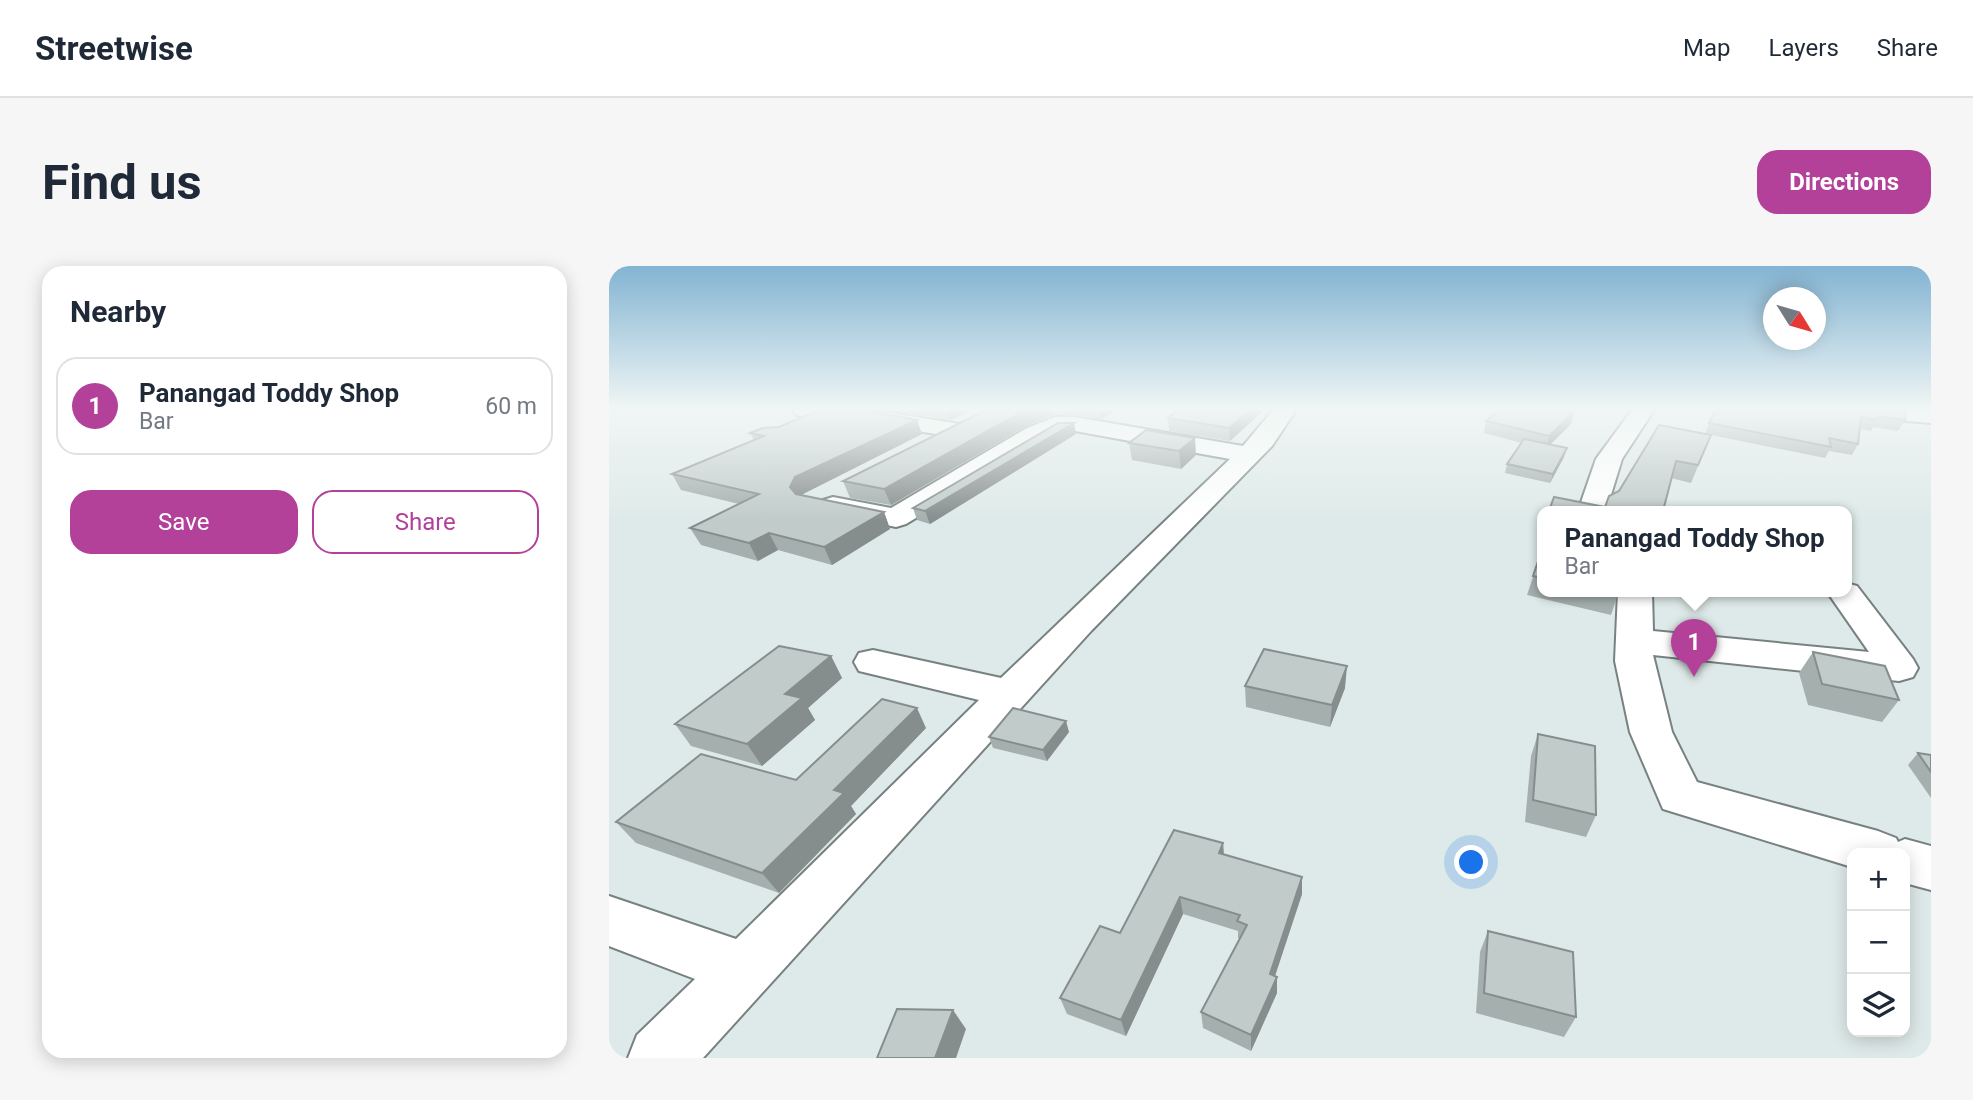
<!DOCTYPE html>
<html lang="en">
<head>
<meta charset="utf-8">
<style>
	body { margin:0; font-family:Roboto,sans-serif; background:#f6f6f7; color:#1f2937 }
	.controls { position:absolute; right:21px; bottom:21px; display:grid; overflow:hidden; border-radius:14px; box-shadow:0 4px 18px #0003 }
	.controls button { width:63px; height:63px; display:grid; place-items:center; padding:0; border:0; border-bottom:2px solid #e0e1e3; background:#fff; color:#1f2937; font:35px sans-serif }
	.compass { position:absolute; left:1154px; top:21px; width:63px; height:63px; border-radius:50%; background:#fff; box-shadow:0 4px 18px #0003; rotate:127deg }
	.you { position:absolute; left:863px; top:597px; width:24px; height:24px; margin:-18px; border:5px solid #fff; border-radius:50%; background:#1a73e8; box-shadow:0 0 0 10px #1a73e833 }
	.badge { display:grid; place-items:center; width:46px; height:46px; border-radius:50%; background:#b34099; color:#fff; font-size:23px; font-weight:700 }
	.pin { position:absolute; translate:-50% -58px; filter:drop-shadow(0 2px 4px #0008) }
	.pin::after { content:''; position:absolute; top:37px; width:24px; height:21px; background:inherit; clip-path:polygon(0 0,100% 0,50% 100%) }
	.popup { position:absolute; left:928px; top:240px; width:315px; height:91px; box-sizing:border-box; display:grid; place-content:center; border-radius:14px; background:#fff; filter:drop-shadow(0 2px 5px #0005); font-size:23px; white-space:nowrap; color:#747a83 }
	.popup b { font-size:26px; color:#1f2937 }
	.popup::after { content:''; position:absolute; left:50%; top:100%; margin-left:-14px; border:14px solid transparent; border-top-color:#fff }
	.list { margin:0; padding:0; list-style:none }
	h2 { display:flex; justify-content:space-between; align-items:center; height:91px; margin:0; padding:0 28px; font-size:30px }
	h2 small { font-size:23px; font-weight:400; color:#747a83 }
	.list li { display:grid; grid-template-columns:46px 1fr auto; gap:21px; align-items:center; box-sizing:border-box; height:98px; margin:0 14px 14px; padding:0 14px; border:2px solid #e0e1e3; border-radius:21px }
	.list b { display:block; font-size:26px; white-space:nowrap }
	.list p { margin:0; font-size:23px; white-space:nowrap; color:#747a83 }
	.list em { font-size:23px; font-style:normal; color:#747a83 }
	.actions { display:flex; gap:14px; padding:21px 28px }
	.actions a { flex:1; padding:16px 0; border:2px solid #b34099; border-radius:21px; text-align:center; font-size:24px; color:#b34099 }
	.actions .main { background:#b34099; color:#fff }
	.icon { flex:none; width:38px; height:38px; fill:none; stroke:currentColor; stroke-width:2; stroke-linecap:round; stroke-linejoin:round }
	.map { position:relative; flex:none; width:1322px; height:792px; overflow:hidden; border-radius:21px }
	header { display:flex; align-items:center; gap:42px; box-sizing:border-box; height:98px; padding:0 35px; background:#fff; border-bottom:2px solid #e0e1e3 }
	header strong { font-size:33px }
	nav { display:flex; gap:38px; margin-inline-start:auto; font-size:24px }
	.intro { display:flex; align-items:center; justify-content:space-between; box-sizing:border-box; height:168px; padding:0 42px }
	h1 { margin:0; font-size:49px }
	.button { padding:18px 32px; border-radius:21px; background:#b34099; color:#fff; font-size:24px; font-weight:700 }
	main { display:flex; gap:42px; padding:0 42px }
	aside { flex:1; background:#fff; border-radius:21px; box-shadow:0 4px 18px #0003 }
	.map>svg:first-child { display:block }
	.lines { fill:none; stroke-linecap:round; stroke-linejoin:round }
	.street-casing { stroke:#778280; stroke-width:4 }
	.secondary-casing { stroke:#778280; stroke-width:4 }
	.street { fill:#fff; fill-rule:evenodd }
	.secondary { fill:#fff; fill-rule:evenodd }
	.wall { fill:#a5afae }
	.shaded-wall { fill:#868e8d }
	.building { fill:#c0cbca; stroke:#868e8d; stroke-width:2 }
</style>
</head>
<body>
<header>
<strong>Streetwise</strong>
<nav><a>Map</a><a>Layers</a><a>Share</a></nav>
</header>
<div class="intro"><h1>Find us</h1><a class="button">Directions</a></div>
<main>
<aside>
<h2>Nearby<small></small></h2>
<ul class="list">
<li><span class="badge">1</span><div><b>Panangad Toddy Shop</b><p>Bar</p></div><em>60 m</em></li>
</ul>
<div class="actions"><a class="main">Save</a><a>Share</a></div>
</aside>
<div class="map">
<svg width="1322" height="792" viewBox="0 0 1322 792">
	<rect width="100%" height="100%" fill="#deeae9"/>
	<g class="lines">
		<g class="street-casing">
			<g id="street">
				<polygon points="184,144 223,144 225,148 214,155 187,149"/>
				<polygon points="664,144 687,144 663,180 482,365 94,792 19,792 28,769 86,713 0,680 0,630 127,673 370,434 250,405 245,396 250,387 264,384 392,412 621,193 466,165 450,165 297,258 287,261 214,246 210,240 214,234 224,231 282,242 418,162 446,151 466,151 634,180"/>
				<polygon points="1023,144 1045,144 1013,193 997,245 969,245 987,193"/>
				<polygon points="268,145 345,157 353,159 357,164 353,169 345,171 260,157 257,152"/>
				<polygon points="1237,317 1248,320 1304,393 1309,402 1304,411 1290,415 1044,389 1063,466 1088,516 1269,565 1287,572 1289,576 1296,573 1322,580 1322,624 1296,617 1296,587 1243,587 1243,601 1054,543 1021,466 1006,395 1009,325 1043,325 1044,365 1260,386 1219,327 1237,325"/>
			</g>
		</g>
		<g class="secondary-casing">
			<polygon id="secondary" points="1240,144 1322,144 1322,157 1251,151"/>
		</g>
		<use href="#street" class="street"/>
		<use href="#secondary" class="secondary"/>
	</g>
	<g class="wall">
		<polygon points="209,144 261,144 259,146 313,168 194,228 193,229 275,246 281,263 223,299 169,284 149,295 92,279 81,262 130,238 72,224 63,208 145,174 141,167 170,161"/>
		<polygon points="279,144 362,144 342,154"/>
		<polygon points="377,144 506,144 492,153 446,148 417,160 282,239 241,232 234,215"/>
		<polygon points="569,144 655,144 621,175 560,165 559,152"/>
		<polygon points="1272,144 1296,154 1289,165 1264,161 1262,165 1251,163 1249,178 1243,189 1220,185 1216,192 1102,169 1082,217 1062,212 1054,245 940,245 996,241 1010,225 1096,168 1100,157"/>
		<polygon points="877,155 962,158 941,178 955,191 941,217 896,207 898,198 913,177 875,167"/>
		<polygon points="537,164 587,189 572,203 523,194 520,177"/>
		<polygon points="467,168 321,258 308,254 304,242"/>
		<polygon points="933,266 933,277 930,276"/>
		<polygon points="933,284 933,325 1010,325 1002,349 918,329"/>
		<polygon points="1204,386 1290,434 1273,456 1199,439 1190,407"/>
		<polygon points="222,390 233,412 199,442 206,454 153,500 82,480 66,458"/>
		<polygon points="636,420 736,422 721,461 637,441"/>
		<polygon points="317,462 242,540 247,548 170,627 27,577 7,556 187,514"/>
		<polygon points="460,466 438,495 384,482 380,471"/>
		<polygon points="929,468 987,549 977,571 916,556 922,490"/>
		<polygon points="1309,487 1322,489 1322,532 1299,499"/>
		<polygon points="614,577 615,588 693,628 666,710 668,711 668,727 642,785 594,762 592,746 631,673 629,672 629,665 574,648 517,770 458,748 451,732 511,667"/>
		<polygon points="879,665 967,751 955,771 867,747 871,686"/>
	</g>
	<g class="shaded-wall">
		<polygon points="339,144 362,144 342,154"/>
		<polygon points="416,144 445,144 446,148 417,160 282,239 275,223"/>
		<polygon points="490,144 506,144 492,153"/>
		<polygon points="641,144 655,144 621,175 620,162"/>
		<polygon points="965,146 962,158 937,183 940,170"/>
		<polygon points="308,154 313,168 194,228 189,237 181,221 186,211"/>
		<polygon points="465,157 467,168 321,258 316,245"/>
		<polygon points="586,172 587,189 572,203 570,185"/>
		<polygon points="958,182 955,191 941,217 944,208"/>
		<polygon points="275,246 281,263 223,299 215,281"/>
		<polygon points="160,267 169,284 149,295 140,277"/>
		<polygon points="222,390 233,412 199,442 206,454 153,500 138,478 176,428"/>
		<polygon points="738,400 736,422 721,461 723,439"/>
		<polygon points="308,442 317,462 242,540 247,548 170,627 153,607 225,524"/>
		<polygon points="457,455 460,466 438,495 434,484"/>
		<polygon points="614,577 615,595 610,587"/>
		<polygon points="693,611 693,628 661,725 661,708"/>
		<polygon points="571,631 574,648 517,770 512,754"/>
		<polygon points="668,711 668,727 642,785 642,769"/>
		<polygon points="344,744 357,763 347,792 326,792"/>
	</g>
	<g class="building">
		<polygon points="209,144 254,144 308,154 186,211 181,221 187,228 275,246 215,281 160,267 140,277 81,262 150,228 63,208 155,170 141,167 154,162 170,161"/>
		<polygon points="377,144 416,144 275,223 234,215"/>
		<polygon points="569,144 641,144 620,162 559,152"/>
		<polygon points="891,144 958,144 965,146 940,170 877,155"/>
		<polygon points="1107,144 1272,144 1297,146 1296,154 1269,150 1268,154 1252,151 1249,178 1220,172 1222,181 1100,157"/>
		<polygon points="449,157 465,157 316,245 304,242"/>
		<polygon points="1050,159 1102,169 1089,199 1067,195 1054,245 1043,245 1025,241 1025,245 940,245 945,231 996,241 1000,230 1010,225"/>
		<polygon points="537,164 586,172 570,185 520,177"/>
		<polygon points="915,173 958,182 944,208 898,198"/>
		<polygon points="933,284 933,312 924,310"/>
		<polygon points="991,325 1010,325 1009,329"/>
		<polygon points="170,380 222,390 176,428 193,432 138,478 66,458"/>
		<polygon points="655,383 738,400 723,439 636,420"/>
		<polygon points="1204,386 1276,400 1290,434 1213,418"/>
		<polygon points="273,433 308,442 225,524 235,527 153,607 7,556 92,488 187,514"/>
		<polygon points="404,442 457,455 434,484 380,471"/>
		<polygon points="929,468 986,480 987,549 924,534"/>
		<polygon points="1309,487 1322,489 1322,506"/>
		<polygon points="565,564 614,577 610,587 693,611 661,708 668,711 642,769 592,746 638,659 628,655 631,649 571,631 512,754 451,732 491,660 511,667"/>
		<polygon points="879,665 964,686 967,751 875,727"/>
		<polygon points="288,743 344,744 326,792 268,792"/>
	</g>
	<linearGradient id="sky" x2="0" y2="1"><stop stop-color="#83b4d2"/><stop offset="0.56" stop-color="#f0f6f5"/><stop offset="1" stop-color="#f0f6f5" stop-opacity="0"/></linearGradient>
	<rect width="1322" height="255" fill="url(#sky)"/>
</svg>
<div class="controls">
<button>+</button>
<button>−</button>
<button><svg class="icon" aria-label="layers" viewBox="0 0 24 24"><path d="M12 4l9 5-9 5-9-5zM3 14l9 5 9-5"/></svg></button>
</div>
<svg class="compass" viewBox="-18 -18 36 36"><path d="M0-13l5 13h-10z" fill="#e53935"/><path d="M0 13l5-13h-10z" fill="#747a83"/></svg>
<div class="you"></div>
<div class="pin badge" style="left:1085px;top:411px">1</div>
<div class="popup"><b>Panangad Toddy Shop</b>Bar</div>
</div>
</main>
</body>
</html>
